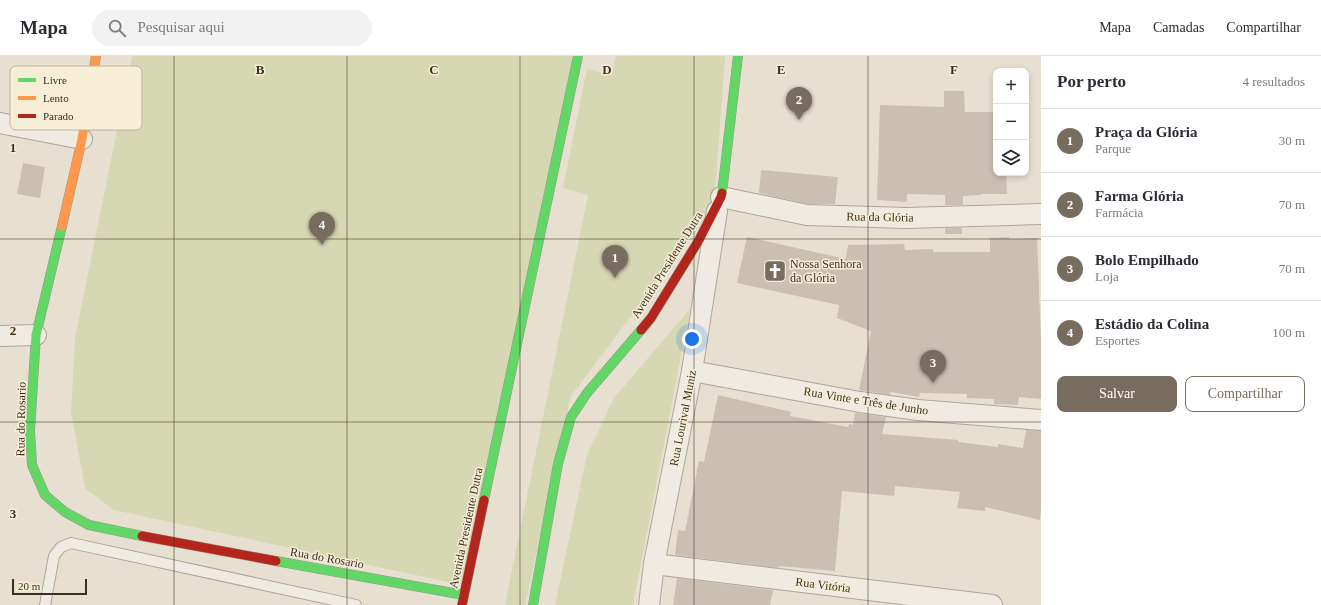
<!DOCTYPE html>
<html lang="pt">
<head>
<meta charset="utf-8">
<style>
	body { margin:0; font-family:Georgia,serif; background:#f2f2f3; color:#2b2b33 }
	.controls { position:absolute; right:12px; top:12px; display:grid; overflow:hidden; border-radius:8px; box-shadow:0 2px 6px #0003 }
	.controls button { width:36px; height:36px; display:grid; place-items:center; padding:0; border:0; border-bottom:1px solid #e1e1e2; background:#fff; color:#2b2b33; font:20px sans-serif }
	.scale { position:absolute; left:12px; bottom:10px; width:75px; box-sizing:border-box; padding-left:4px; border:2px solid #3d2e20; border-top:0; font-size:11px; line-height:14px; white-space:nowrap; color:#3d2e20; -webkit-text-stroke:3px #f7eed8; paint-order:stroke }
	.you { position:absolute; left:692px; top:283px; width:14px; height:14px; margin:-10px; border:3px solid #fff; border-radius:50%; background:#1a73e8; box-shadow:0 0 0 6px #1a73e833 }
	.badge { display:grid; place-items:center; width:26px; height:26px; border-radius:50%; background:#786c5e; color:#fff; font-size:13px; font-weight:700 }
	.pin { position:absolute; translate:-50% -33px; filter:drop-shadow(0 1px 2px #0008) }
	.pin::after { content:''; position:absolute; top:21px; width:14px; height:12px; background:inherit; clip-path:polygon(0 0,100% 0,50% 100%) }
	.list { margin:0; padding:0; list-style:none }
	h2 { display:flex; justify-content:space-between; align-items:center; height:52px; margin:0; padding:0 16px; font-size:17px }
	h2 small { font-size:13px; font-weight:400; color:#7c7c81 }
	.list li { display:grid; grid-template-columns:26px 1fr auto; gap:12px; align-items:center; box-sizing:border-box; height:64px; padding:0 16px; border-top:1px solid #e1e1e2 }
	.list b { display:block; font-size:15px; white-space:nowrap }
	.list p { margin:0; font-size:13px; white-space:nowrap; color:#7c7c81 }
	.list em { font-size:13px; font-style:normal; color:#7c7c81 }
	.actions { display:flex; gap:8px; padding:12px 16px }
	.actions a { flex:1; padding:9px 0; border:1px solid #786c5e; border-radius:8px; text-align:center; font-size:14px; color:#786c5e }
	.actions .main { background:#786c5e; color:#fff }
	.icon { flex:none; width:22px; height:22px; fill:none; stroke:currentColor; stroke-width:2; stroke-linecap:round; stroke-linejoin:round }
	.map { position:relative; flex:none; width:1041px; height:549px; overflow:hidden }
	header { display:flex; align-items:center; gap:24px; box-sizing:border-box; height:56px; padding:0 20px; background:#fff; border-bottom:1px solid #e1e1e2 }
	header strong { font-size:19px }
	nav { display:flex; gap:22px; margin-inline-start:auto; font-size:14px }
	.search { width:280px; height:36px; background:#f2f2f3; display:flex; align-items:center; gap:10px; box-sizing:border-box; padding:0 14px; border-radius:22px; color:#7c7c81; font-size:15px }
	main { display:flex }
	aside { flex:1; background:#fff }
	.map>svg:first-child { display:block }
	.green { fill:#d6d7b3 }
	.building { fill:#cbbfb2 }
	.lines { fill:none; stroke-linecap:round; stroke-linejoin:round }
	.lane-casing { stroke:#ada599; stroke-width:12 }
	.street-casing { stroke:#ada599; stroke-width:22 }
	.fast-casing { stroke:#9c958a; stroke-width:10 }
	.slow-casing { stroke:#9c958a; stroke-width:10 }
	.jam-casing { stroke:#9c958a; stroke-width:10 }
	.lane { stroke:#efebe3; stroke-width:10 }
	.street { stroke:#efebe3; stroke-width:20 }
	.fast { stroke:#63d668; stroke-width:9 }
	.slow { stroke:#ff974d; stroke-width:9 }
	.jam { stroke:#b3261e; stroke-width:9 }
	.grid { fill:none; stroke:#3d2e20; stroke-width:1; stroke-opacity:0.55 }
	.labels { text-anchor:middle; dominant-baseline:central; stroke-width:3; stroke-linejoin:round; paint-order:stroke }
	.street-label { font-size:12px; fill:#3d2e20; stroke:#f7eed8 }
	.poi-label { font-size:12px; fill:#3d2e20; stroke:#f7eed8; text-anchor:start }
	.key { fill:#f7eed8; stroke:#bfb4a1; stroke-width:1 }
	.key-label { font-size:11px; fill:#3d2e20 }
	.grid-label { font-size:13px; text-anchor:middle; font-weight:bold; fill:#3d2e20; stroke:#f7eed8; stroke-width:3; stroke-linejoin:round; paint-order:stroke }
</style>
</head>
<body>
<header>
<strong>Mapa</strong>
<div class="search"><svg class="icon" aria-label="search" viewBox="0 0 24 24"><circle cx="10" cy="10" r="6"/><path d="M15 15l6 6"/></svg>Pesquisar aqui</div>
<nav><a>Mapa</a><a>Camadas</a><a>Compartilhar</a></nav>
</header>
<main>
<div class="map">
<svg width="1041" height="549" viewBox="0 0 1041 549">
	<rect width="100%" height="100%" fill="#e7e0d1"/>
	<g class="green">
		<polygon points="132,0 575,0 462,529 114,454 85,432 71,356 75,282"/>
		<polygon points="616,0 725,0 714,150 571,340 525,549 505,549 588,139 563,132 587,13 612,19"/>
		<polygon points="690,253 633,549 555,549 587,399 614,342"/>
	</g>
	<g class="building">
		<polygon points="944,35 964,35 965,56 996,56 996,117 1006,117 1007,138 981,138 981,139 963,140 963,149 945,149 945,139 907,138 907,146 877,144 880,49 944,51"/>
		<polygon points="23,107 45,111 40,142 17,138"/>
		<polygon points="761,114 838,121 835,148 808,148 759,137"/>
		<rect x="945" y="172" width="17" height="6"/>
		<polygon points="747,181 846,203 848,189 904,188 905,194 933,193 933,196 990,196 990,182 1009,181 1009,183 1037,182 1041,282 1041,343 1019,341 1018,349 994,348 994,343 967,342 967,338 920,337 919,341 891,336 890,339 859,334 871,275 837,262 839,249 737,227"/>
		<polygon points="718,339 791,356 790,360 848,371 849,368 853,369 855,357 886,361 882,378 958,384 958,386 998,391 998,388 1023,392 1026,374 1041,375 1041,453 1040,464 985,451 985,455 957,452 960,436 895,430 894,440 842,435 835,515 779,510 779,512 675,499 678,474 685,475 699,405 704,406"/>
		<polygon points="677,522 773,534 770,549 673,549"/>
	</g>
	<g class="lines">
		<g class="lane-casing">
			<polyline id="lane" points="45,549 54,500 61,491 71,487 356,549"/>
		</g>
		<g class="street-casing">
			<g id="street">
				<polyline points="0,67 82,83"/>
				<polyline points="721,141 807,159 906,162 1041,158"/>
				<polyline points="0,280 36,279"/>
				<polyline points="692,315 860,346 918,354 1041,364"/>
				<polyline points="654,508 992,549"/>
				<polyline points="649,549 654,508 692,315 717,155"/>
			</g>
		</g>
		<g class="fast-casing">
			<g id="fast">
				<polyline points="722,137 738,0"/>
				<polyline points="62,170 36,279 30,375 32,409 45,439 65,456 89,469 142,480"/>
				<polyline points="484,444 578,0"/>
				<polyline points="276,505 464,539"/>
				<polyline points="533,549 558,408 571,361 587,337 641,274"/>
			</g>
		</g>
		<g class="slow-casing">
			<polyline id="slow" points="62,170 82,83 96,0"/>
		</g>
		<g class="jam-casing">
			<g id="jam">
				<polyline points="641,274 651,262 699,184 721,141 722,137"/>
				<polyline points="142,480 276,505"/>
				<polyline points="462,549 484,444"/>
			</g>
		</g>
		<use href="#lane" class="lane"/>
		<use href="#street" class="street"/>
		<use href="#fast" class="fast"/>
		<use href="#slow" class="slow"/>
		<use href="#jam" class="jam"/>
	</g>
	<path class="grid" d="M174,0V549M347,0V549M520,0V549M694,0V549M868,0V549M0,183H1041M0,366H1041"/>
	<defs>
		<g id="church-square" transform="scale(1.15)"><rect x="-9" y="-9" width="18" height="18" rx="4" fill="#786c5e" stroke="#f7eed8"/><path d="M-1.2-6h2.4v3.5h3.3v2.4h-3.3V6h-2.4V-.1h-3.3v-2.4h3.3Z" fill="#fff"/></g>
	</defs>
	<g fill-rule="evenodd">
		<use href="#church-square" x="775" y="215"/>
	</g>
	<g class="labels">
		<g class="street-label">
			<text transform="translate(880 161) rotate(1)">Rua da Glória</text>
			<text transform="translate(667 209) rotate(-58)">Avenida Presidente Dutra</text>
			<text transform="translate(866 345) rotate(9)">Rua Vinte e Três de Junho</text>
			<text transform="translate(683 362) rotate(-79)">Rua Lourival Muniz</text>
			<text transform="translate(21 363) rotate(-89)">Rua do Rosario</text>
			<text transform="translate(466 472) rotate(-78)">Avenida Presidente Dutra</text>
			<text transform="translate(327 502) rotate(10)">Rua do Rosario</text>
			<text transform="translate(823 529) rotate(7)">Rua Vitória</text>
		</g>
		<g class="poi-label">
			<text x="790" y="208">Nossa Senhora<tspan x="790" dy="14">da Glória</tspan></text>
		</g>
	</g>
	<rect x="10" y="10" width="132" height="64" rx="6" class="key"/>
	<rect x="18" y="22" width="18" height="4" fill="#63d668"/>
	<rect x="18" y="40" width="18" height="4" fill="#ff974d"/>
	<rect x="18" y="58" width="18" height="4" fill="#b3261e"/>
	<g class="key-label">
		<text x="43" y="28">Livre</text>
		<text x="43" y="46">Lento</text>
		<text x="43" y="64">Parado</text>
	</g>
	<g class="grid-label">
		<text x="260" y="18">B</text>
		<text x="434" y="18">C</text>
		<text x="607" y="18">D</text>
		<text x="781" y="18">E</text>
		<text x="954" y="18">F</text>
		<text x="13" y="96">1</text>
		<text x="13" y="279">2</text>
		<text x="13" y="462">3</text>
	</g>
</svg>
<div class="controls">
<button>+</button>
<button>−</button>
<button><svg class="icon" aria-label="layers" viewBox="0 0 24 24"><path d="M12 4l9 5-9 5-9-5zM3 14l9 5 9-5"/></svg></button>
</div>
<div class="scale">20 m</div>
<div class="you"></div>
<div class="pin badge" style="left:615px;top:222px">1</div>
<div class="pin badge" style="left:799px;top:64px">2</div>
<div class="pin badge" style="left:933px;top:327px">3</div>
<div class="pin badge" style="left:322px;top:189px">4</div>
</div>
<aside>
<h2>Por perto<small>4 resultados</small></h2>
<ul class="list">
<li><span class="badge">1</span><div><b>Praça da Glória</b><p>Parque</p></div><em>30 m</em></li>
<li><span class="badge">2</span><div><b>Farma Glória</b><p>Farmácia</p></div><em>70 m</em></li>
<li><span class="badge">3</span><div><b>Bolo Empilhado</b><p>Loja</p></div><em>70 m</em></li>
<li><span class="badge">4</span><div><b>Estádio da Colina</b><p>Esportes</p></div><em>100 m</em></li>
</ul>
<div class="actions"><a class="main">Salvar</a><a>Compartilhar</a></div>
</aside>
</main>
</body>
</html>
